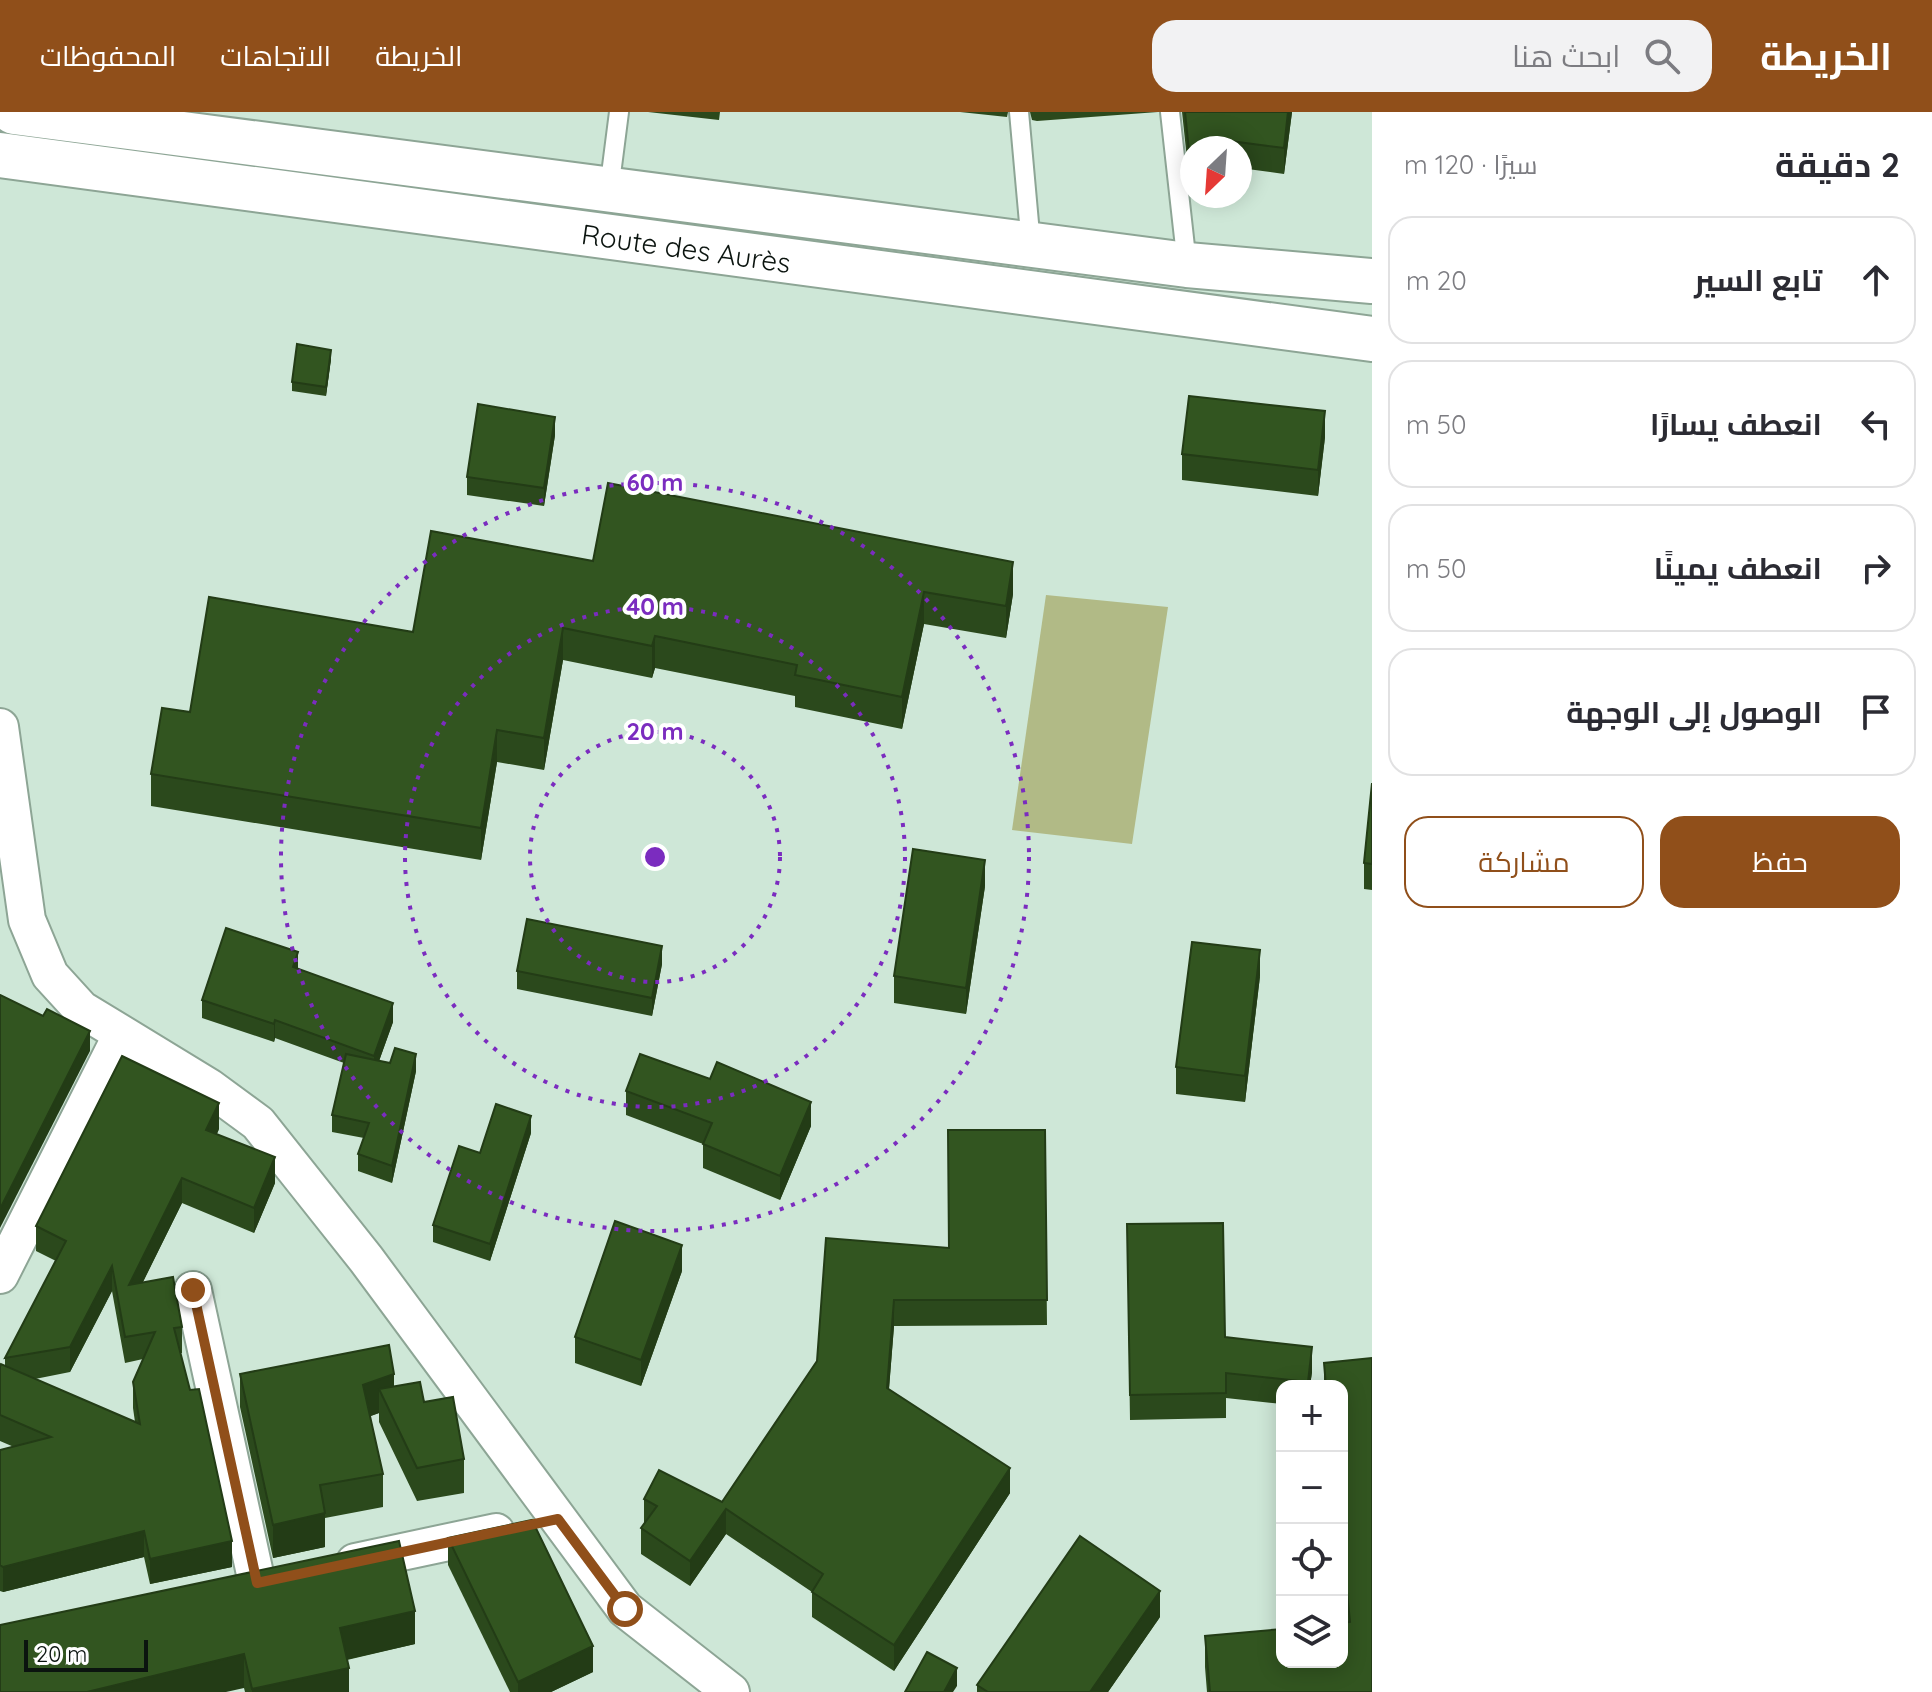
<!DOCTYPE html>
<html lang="ar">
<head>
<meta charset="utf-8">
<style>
	body { margin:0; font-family:Quicksand,Cairo,sans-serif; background:#f2f2f3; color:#2b2b33; direction:rtl }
	.controls { position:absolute; right:24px; bottom:24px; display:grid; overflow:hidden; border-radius:16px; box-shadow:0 4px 20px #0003 }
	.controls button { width:72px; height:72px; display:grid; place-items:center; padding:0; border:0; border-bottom:2px solid #e1e1e2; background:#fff; color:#2b2b33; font:40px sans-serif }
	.compass { position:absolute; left:1180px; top:24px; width:72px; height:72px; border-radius:50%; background:#fff; box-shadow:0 4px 20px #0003; rotate:205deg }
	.scale { position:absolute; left:24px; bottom:20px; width:124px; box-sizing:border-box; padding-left:8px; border:4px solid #0b140f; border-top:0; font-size:22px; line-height:28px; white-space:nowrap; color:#0b140f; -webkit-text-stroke:6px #fff; paint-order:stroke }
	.stop { position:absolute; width:24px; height:24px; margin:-18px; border:6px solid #904f1a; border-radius:50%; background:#fff }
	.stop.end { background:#904f1a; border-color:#fff; box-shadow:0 2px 8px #0008 }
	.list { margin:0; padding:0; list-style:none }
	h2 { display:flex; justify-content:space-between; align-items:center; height:104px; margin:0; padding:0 32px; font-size:34px }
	h2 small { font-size:26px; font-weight:400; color:#7c7c81 }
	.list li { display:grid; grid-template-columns:52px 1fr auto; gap:24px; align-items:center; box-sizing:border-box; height:128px; margin:0 16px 16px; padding:0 16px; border:2px solid #e1e1e2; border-radius:24px }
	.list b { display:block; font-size:30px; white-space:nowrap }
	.list em { font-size:26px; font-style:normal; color:#7c7c81 }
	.actions { display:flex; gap:16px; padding:24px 32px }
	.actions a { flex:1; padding:18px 0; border:2px solid #904f1a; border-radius:24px; text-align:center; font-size:28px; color:#904f1a }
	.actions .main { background:#904f1a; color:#fff }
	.icon { flex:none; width:44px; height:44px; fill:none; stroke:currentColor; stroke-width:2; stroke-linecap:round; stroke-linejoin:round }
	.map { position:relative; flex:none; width:1372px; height:1580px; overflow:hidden; direction:ltr }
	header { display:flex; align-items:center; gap:48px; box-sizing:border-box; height:112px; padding:0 40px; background:#904f1a; color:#fff }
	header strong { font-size:38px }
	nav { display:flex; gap:44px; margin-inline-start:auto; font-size:28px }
	.search { width:560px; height:72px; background:#f2f2f3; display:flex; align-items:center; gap:20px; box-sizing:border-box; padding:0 28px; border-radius:24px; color:#7c7c81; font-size:30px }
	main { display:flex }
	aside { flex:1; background:#fff }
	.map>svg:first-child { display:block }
	.green { fill:#b1ba86 }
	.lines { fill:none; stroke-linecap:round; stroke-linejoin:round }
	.service-casing { stroke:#8da595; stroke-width:22 }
	.minor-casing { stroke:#8da595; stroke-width:40 }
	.tertiary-casing { stroke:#8da595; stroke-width:48 }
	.service { stroke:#fff; stroke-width:18 }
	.minor { stroke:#fff; stroke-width:36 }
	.tertiary { stroke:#fff; stroke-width:44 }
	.wall { fill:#2b491c; fill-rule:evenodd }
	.shaded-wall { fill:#233c16 }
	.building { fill:#325520; stroke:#233c16; stroke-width:2 }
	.route { stroke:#904f1a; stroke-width:10 }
	.ring { fill:none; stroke:#7b2cbf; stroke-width:4; stroke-dasharray:4 8 }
	.labels { text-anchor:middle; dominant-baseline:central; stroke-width:8; stroke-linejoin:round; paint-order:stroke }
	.street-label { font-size:28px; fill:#0b140f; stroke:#fff }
	.centre { fill:#7b2cbf; stroke:#fff; stroke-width:4 }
	.ring-label { font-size:24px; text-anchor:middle; font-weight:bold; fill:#7b2cbf; stroke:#fff; stroke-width:8; stroke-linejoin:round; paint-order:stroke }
</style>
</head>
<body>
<header>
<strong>الخريطة</strong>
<div class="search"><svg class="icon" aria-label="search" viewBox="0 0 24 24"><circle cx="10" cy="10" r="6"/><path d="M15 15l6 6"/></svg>ابحث هنا</div>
<nav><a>الخريطة</a><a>الاتجاهات</a><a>المحفوظات</a></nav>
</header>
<main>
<aside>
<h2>2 دقيقة<small>سيرًا · 120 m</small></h2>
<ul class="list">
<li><svg class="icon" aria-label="ahead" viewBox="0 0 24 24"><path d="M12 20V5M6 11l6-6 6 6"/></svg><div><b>تابع السير</b></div><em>20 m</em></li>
<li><svg class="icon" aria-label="left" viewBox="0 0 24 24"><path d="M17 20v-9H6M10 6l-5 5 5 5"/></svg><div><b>انعطف يسارًا</b></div><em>50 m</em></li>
<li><svg class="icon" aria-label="right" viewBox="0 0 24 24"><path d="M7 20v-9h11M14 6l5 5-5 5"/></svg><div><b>انعطف يمينًا</b></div><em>50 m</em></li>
<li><svg class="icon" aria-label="arrive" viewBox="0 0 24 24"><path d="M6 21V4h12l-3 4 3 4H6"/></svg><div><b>الوصول إلى الوجهة</b></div></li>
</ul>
<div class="actions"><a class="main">حفظ</a><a>مشاركة</a></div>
</aside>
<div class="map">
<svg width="1372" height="1580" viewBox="0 0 1372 1580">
	<rect width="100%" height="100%" fill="#cee7d7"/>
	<polygon class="green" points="1046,483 1168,495 1132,732 1012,718"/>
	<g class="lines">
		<g class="service-casing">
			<g id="service">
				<polyline points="1019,0 1031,133"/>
				<polyline points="1170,0 1187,153"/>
				<polyline points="609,78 619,0"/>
			</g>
		</g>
		<g class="minor-casing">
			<g id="minor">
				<polyline points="0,615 27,808 50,863 81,897 209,975 258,1011 366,1147 625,1497 731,1580"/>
				<polyline points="0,1163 121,924"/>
				<polyline points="193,1178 257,1471"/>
				<polyline points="355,1450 496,1420"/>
			</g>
		</g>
		<g class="tertiary-casing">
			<g id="tertiary">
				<polyline points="14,0 1187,153 1372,169"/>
				<polyline points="0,43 1372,227"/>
			</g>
		</g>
		<use href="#service" class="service"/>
		<use href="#minor" class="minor"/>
		<use href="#tertiary" class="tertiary"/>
	</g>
	<g class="wall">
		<polygon points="648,0 720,0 719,8"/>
		<polygon points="960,0 1008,0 1007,5"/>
		<polygon points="1030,0 1158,0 1037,9 1032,8"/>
		<polygon points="1182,0 1292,0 1284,62 1240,56 1240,36 1192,36 1192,75 1190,75"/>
		<polygon points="331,247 326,284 292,279 292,270"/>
		<polygon points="555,323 544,394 467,383 467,365"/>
		<polygon points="1325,325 1318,384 1182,368 1182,342"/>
		<polygon points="593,449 1013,482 1006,526 924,512 902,617 795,595 795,584 655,556 652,566 563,548 544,658 497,650 481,748 151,694 151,662 190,600 413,520"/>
		<polygon points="1372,671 1372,778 1364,777 1364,751"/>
		<polygon points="985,774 966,902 894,891 894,864"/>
		<polygon points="662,852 652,904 517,877 517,859"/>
		<polygon points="298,856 393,910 379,949 416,959 392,1071 358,1059 358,1042 364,1026 332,1020 332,1003 344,951 275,926 274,930 202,906 202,888"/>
		<polygon points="1260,864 1245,990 1176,982 1176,955"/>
		<polygon points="626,979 811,1014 780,1088 703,1056 703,1032 626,1003"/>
		<path d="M219,1017L217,1022L275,1071L254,1121L182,1091L143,1170L182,1215V1241H180L232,1455L150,1472L144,1445L3,1480L0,1479V1338L14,1335L0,1329V1255L5,1254V1246L56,1149L36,1139V1114ZM112,1179L125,1251L143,1247L133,1270V1296L135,1310L35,1267L70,1260Z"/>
		<polygon points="1045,1018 1047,1213 894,1214 889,1277 1010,1381 894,1559 812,1505 812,1480 726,1422 690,1474 641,1442 641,1416 644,1412 644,1387 722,1390 817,1249 949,1136"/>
		<polygon points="531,1021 490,1149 433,1130 433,1113 480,1041"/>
		<polygon points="1127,1112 1225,1225 1312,1260 1310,1274 1282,1274 1282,1292 1226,1286 1226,1306 1130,1308"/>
		<polygon points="682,1159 641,1274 575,1251 575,1225"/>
		<polygon points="1372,1246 1372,1580 1207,1580 1205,1555 1205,1524 1282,1517 1282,1550 1342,1550 1342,1511 1347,1511 1342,1462 1342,1274 1324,1274 1324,1251"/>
		<polygon points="240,1262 394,1274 424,1290 464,1347 464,1381 417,1389 379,1310 379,1301 370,1304 383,1362 383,1395 325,1406 325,1435 273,1446 240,1295"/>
		<polygon points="448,1426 593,1560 551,1580 510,1580 448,1453"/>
		<polygon points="1160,1505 1108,1580 977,1580 977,1573"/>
		<polygon points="0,1513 415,1532 347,1548 349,1580 245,1580 244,1576"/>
	</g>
	<g class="shaded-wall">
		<polygon points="1288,0 1292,0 1284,62 1284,36"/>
		<polygon points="331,238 331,247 326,284 326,275"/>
		<polygon points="1325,299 1325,325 1318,384 1318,358"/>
		<polygon points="555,305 555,323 544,394 544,376"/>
		<polygon points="1013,450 1013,482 1006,526 1006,494"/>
		<polygon points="924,480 924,512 902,617 902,585"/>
		<polygon points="563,516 563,548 544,658 544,626"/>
		<polygon points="655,524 655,556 652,566 652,534"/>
		<polygon points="497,618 497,650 481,748 481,716"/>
		<polygon points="985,748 985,774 966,902 966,876"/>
		<polygon points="662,834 662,852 652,904 652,886"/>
		<polygon points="1260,838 1260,864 1245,990 1245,964"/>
		<polygon points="298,840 298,858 293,855"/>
		<polygon points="393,891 393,910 374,963 374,944"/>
		<polygon points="275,908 275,926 274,930 274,912"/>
		<polygon points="90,919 90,939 0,1116 0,1097"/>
		<polygon points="416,942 416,959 392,1071 392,1054"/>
		<polygon points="811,990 811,1014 780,1088 780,1064"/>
		<polygon points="219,991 219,1017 206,1043 206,1018"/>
		<polygon points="531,1004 531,1021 490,1149 490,1132"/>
		<polygon points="275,1045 275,1071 254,1121 254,1096"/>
		<polygon points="182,1066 182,1091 129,1198 129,1173"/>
		<polygon points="682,1133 682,1159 641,1274 641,1248"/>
		<polygon points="112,1154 112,1179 70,1260 70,1235"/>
		<polygon points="894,1188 894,1214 887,1301 887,1276"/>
		<polygon points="1312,1235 1312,1260 1310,1274 1308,1274"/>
		<polygon points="394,1262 394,1296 379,1277 379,1301 363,1307 363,1273"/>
		<polygon points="1010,1356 1010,1381 894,1559 894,1533"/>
		<polygon points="726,1397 726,1422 690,1474 690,1449"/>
		<polygon points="325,1401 325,1435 273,1446 273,1413"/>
		<polygon points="144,1419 144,1445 3,1480 3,1455"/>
		<polygon points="232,1429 232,1455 150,1472 150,1447"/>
		<polygon points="1160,1479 1160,1505 1108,1580 1090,1580"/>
		<polygon points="415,1499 415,1532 340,1549 340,1516"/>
		<polygon points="593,1534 593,1560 551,1580 518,1580 518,1570"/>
		<polygon points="244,1542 244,1576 226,1580 87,1580"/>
		<polygon points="349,1556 349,1580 252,1580 252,1577"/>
		<polygon points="957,1556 957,1574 953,1580 944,1580"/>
	</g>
	<g class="building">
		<polygon points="1185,0 1288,0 1284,36 1222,28 1222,36 1192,36 1192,49 1190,49"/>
		<polygon points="297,232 331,238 326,275 292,270"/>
		<polygon points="1189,284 1325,299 1318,358 1182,342"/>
		<polygon points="478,292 555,305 544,376 467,365"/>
		<polygon points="608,371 1013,450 1006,494 924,480 902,585 795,563 797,553 655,524 652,534 563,516 544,626 497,618 481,716 151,662 162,596 190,600 209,485 413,520 431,419 593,449"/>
		<polygon points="1372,671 1372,752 1364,751"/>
		<polygon points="913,737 985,748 966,876 894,864"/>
		<polygon points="527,807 662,834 652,886 517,859"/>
		<polygon points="226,816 298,840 293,855 393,891 374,944 275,908 274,912 202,888"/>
		<polygon points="1192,830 1260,838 1245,964 1176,955"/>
		<polygon points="0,883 43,904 47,897 90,919 0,1097"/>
		<polygon points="395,936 416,942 392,1054 358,1042 369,1011 332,1003 346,942 390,951"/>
		<polygon points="640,942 710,967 717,950 811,990 780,1064 703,1032 712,1011 626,979"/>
		<polygon points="122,944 219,991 206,1018 275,1045 254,1096 182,1066 129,1173 173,1165 182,1215 174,1216 190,1278 199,1277 232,1429 150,1447 144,1419 3,1455 0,1453 0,1338 51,1325 0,1303 0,1255 1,1252 140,1312 133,1270 155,1220 125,1225 112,1154 70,1235 5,1246 66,1129 36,1114"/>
		<polygon points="496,992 531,1004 490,1132 433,1113 459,1034 480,1041"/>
		<polygon points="948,1018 1045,1018 1047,1188 894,1188 887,1276 1010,1356 894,1533 812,1480 823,1462 726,1397 690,1449 641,1416 657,1394 644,1387 659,1358 722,1390 817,1249 826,1126 949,1136"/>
		<polygon points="615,1109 682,1133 641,1248 575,1225"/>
		<polygon points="1223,1111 1225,1225 1312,1235 1308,1270 1226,1261 1226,1281 1130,1283 1127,1112"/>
		<polygon points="389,1233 394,1262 363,1273 383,1362 320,1373 325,1401 273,1413 240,1262"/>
		<polygon points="1372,1246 1372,1580 1210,1580 1205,1524 1282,1517 1282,1550 1342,1550 1342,1511 1350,1510 1342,1431 1342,1274 1326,1274 1324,1251"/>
		<polygon points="420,1270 424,1290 453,1285 464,1347 417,1356 379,1277"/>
		<polygon points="532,1408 593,1534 518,1570 448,1426"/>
		<polygon points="1080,1424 1160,1479 1090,1580 988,1580 977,1573"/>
		<polygon points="399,1429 415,1499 340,1516 349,1556 252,1577 244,1542 87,1580 0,1580 0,1513"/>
		<polygon points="927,1540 957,1556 944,1580 905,1580"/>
	</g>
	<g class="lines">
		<polyline class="route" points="193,1178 257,1471 558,1407 625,1497"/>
	</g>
	<g class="ring">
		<circle cx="655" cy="745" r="125"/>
		<circle cx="655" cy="745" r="250"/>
		<circle cx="655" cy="745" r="374"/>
	</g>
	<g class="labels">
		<g class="street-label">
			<text transform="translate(686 136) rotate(8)">Route des Aurès</text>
		</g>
	</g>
	<circle cx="655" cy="745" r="12" class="centre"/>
	<g class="ring-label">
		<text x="655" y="379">60 m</text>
		<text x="655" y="503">40 m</text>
		<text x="655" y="628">20 m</text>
	</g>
</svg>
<div class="controls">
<button>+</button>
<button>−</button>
<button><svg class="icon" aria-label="locate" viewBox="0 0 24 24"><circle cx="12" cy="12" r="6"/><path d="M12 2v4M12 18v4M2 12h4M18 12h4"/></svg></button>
<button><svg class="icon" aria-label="layers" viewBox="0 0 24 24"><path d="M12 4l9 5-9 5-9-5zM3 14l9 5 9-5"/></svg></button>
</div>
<svg class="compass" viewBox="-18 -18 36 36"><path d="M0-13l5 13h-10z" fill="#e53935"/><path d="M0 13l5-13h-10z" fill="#7c7c81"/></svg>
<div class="scale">20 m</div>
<div class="stop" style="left:625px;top:1497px"></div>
<div class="stop end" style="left:193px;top:1178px"></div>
</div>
</main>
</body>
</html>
